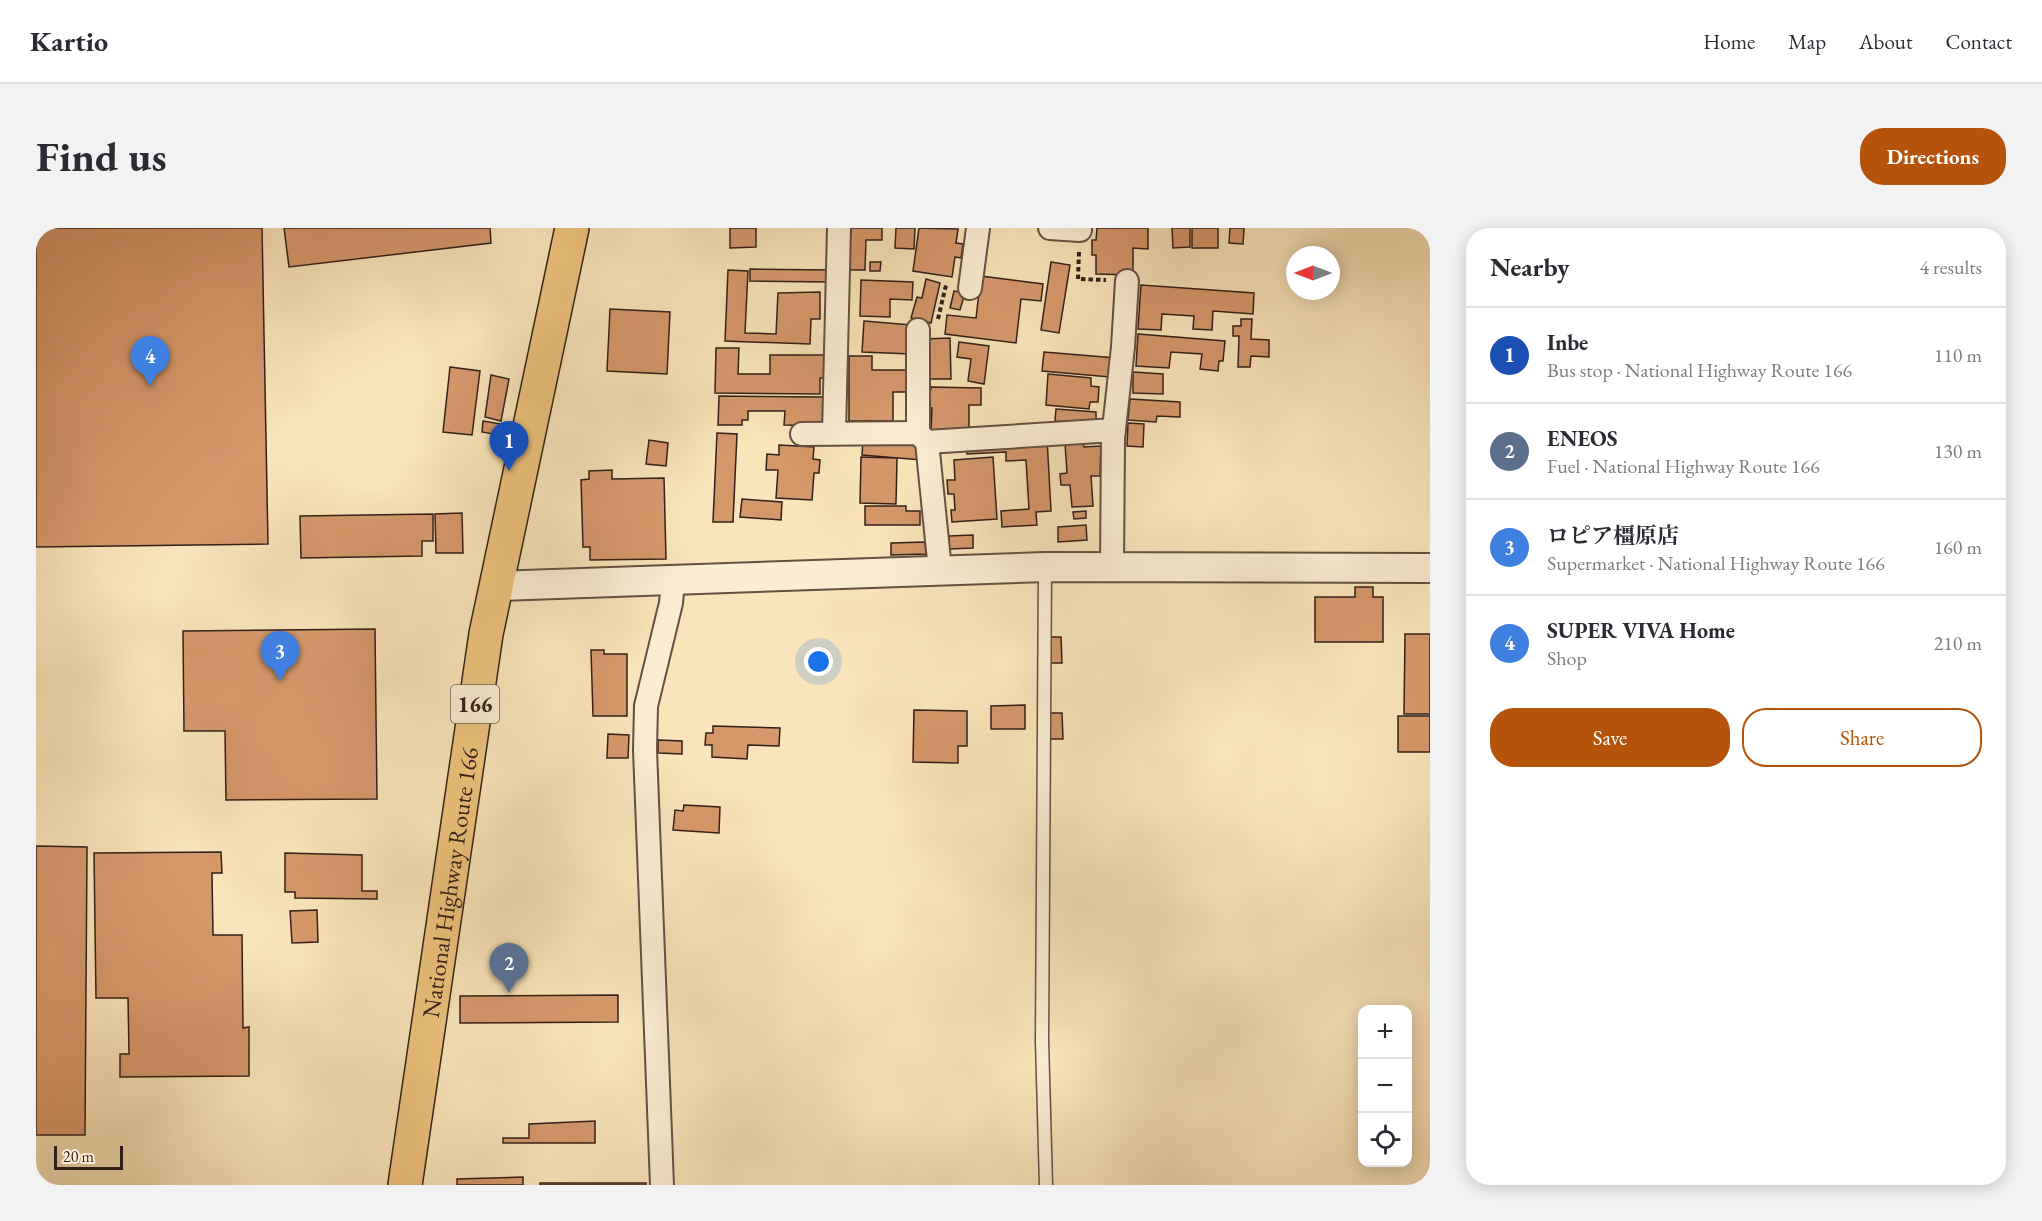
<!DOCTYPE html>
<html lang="en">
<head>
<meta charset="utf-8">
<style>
	body { margin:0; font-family:"EB Garamond","Noto Serif JP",serif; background:#f2f2f3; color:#2b2b33 }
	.controls { position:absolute; right:18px; bottom:18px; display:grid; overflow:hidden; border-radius:12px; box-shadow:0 3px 15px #0003 }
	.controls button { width:54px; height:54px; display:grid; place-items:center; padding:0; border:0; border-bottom:2px solid #e1e1e2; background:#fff; color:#2b2b33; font:30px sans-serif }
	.compass { position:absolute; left:1250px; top:18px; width:54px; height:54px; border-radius:50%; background:#fff; box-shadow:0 3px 15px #0003; rotate:270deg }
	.scale { position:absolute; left:18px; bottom:15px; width:69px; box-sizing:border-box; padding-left:6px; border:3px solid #332018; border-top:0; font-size:16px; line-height:21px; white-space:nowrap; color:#332018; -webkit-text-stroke:4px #fcedd2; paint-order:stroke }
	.you { position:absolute; left:783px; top:434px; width:21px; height:21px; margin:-15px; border:4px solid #fff; border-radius:50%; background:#1a73e8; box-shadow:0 0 0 9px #1a73e833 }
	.badge { display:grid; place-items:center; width:39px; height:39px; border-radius:50%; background:#b45309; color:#fff; font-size:20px; font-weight:700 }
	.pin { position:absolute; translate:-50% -50px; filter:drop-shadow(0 2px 3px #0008) }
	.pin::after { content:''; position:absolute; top:32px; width:21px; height:18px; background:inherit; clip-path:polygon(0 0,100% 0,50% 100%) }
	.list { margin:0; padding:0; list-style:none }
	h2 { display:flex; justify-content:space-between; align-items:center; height:78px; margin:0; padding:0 24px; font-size:26px }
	h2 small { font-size:20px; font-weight:400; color:#7c7c81 }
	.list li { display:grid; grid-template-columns:39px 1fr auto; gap:18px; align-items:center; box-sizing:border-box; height:96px; padding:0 24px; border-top:2px solid #e1e1e2 }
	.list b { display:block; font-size:22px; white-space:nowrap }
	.list p { margin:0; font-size:20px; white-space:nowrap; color:#7c7c81 }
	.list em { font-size:20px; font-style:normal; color:#7c7c81 }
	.actions { display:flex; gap:12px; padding:18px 24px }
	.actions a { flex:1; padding:14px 0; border:2px solid #b45309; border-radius:24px; text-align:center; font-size:21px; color:#b45309 }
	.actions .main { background:#b45309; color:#fff }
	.icon { flex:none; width:33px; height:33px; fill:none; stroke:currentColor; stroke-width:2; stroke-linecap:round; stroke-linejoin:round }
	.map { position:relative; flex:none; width:1394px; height:957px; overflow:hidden; border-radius:24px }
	header { display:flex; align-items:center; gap:36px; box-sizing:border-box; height:84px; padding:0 30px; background:#fff; border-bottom:2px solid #e1e1e2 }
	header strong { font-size:28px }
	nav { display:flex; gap:33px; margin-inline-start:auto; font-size:21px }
	.intro { display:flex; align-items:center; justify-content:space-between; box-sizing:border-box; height:144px; padding:0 36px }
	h1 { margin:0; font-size:42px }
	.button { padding:15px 27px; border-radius:24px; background:#b45309; color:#fff; font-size:21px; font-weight:700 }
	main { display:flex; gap:36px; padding:0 36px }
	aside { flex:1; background:#fff; border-radius:24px; box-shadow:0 3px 15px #0003 }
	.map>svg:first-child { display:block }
	.building { fill:#d5986b; stroke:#332018; stroke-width:1.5 }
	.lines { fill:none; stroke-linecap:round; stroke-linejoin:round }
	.service-casing { stroke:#655140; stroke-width:15 }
	.minor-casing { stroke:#655140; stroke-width:26 }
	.tertiary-casing { stroke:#655140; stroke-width:32 }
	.trunk-casing { stroke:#332018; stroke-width:36 }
	.path { stroke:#332018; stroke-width:4; stroke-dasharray:4.5 3; stroke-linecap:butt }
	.service { stroke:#fcedd2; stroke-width:12 }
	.minor { stroke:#fcedd2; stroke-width:22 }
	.tertiary { stroke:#fcedd2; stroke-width:28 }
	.trunk { stroke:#edc27c; stroke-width:33 }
	.labels { text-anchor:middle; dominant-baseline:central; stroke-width:6; stroke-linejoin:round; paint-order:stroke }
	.shield { fill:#fcedd2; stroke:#6f5e50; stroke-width:1.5 }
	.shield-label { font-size:22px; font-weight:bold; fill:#332018 }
	.street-label { font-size:24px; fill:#332018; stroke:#fcedd2 }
</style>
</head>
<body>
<header>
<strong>Kartio</strong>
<nav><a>Home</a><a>Map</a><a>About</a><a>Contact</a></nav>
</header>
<div class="intro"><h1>Find us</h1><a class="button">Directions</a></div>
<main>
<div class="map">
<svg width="1394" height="957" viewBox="0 0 1394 957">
	<rect width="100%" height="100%" fill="#fae4b9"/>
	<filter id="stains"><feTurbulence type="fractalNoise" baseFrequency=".00333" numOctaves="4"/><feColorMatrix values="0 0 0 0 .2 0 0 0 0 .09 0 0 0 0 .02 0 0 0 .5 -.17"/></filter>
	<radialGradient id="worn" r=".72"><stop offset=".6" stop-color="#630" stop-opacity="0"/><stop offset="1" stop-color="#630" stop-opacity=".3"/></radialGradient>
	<g class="building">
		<polygon points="0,0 226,0 232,316 0,319"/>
		<polygon points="248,0 454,0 455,15 253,39"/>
		<polygon points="694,0 720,0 720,19 694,20"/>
		<polygon points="815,0 846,0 846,12 830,12 829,42 809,42 810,7 815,8"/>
		<polygon points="860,0 879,0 878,21 859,20"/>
		<polygon points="883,0 922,1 920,15 927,16 925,30 919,29 916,49 877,43"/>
		<polygon points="1061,0 1112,0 1112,21 1097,20 1097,47 1060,46 1060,27 1056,27 1056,12 1060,12"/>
		<polygon points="1136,0 1154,0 1154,19 1137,20"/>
		<rect x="1156" y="0" width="26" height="20"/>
		<polygon points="1194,0 1208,0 1207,16 1193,15"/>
		<polygon points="834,34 845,34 844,43 834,43"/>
		<polygon points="1015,34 1034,37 1023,105 1005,102"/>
		<polygon points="714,41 795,42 795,54 714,53"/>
		<polygon points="692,42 712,43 709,105 740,106 742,65 784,64 784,91 775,91 774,116 689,113"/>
		<polygon points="945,48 1007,56 1005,73 985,71 980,115 909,106 911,87 940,90"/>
		<polygon points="890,51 904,55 895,95 875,90 881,69 886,70"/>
		<polygon points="825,52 877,54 876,72 854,71 854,89 824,88"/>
		<polygon points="1105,57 1218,65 1217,86 1177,83 1176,102 1157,101 1158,88 1126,86 1125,102 1102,101"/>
		<polygon points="918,63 929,65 924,82 914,80"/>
		<polygon points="574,81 634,84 631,146 571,143"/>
		<polygon points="1205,91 1216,91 1215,111 1233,112 1233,129 1215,128 1214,139 1202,139 1203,108 1197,108 1197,98 1205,98"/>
		<polygon points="828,93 875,97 875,126 826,124"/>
		<polygon points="1102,106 1189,113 1187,133 1183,133 1182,143 1164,141 1166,126 1135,124 1133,140 1100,138"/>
		<polygon points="914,110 915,151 889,151 888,111"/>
		<polygon points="923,114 953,118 948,156 932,153 935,131 921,129"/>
		<polygon points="680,120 703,120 702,146 734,146 734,127 789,127 789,150 784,150 784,166 679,165"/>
		<polygon points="1008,124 1080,130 1074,149 1006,143"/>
		<polygon points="813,128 836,128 836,142 873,142 873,164 857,164 857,193 813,193"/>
		<polygon points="414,139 444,143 436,207 407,204"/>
		<polygon points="1097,144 1127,146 1127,166 1097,165"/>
		<polygon points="1012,146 1055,150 1055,158 1063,159 1062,174 1054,174 1053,181 1010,177"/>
		<polygon points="455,147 473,151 465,193 449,189"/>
		<polygon points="895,159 945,160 945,177 933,177 933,205 895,204 896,180 892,180"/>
		<polygon points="683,168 789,169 789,198 748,197 749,183 712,183 712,192 706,192 706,197 682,197"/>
		<polygon points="1094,171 1144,174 1144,189 1121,188 1120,194 1092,192"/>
		<polygon points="1020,181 1060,184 1060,194 1047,192 1046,196 1019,193"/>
		<polygon points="447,193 465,196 463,207 446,204"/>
		<polygon points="1092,195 1108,196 1107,219 1091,218"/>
		<polygon points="681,205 701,206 697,294 677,294"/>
		<polygon points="1011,210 1015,283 1000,284 1001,297 966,299 965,283 993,281 990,232 970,233 970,224 931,226 931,216"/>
		<polygon points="613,212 632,215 630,238 610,236"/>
		<polygon points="827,212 887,213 886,232 826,227"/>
		<polygon points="1047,214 1048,219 1065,218 1064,248 1055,248 1057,278 1036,279 1034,257 1025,257 1024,246 1031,245 1029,215"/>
		<polygon points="743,217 778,219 777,231 784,232 783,245 778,245 776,272 740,270 742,242 730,242 731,226 743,227"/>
		<polygon points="825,229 861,230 860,276 824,275"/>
		<polygon points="957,229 961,291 916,294 915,282 919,282 918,266 912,266 911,252 919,252 918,232"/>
		<polygon points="576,242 576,251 628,250 630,331 554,332 554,319 547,319 545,252 553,251 553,243"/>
		<polygon points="706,271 746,274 745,292 704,289"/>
		<polygon points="829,278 870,278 870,283 884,283 884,297 829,297"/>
		<polygon points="1050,283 1050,290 1038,291 1037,284"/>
		<polygon points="426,285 427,325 400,325 399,286"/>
		<polygon points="397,286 397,313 386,313 386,328 265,330 264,288"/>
		<polygon points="1050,297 1051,312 1022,314 1022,299"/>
		<polygon points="937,307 937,320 913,321 913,308"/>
		<polygon points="889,314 890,326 855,327 855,315"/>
		<polygon points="1319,359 1337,359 1337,369 1347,369 1347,414 1279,414 1279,369 1319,369"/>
		<polygon points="339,401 341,571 190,572 189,503 148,503 147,403"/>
		<polygon points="1369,406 1394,406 1394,486 1368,486"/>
		<polygon points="1015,409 1025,409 1026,435 1015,435"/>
		<polygon points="555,422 568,422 568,426 591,426 591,488 557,488"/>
		<polygon points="989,477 989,501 955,501 955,478"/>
		<polygon points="878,482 931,483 931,518 922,518 922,535 877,534"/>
		<polygon points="1011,485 1026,485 1027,511 1011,511"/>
		<rect x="1362" y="488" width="32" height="36"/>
		<polygon points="677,498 744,500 743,518 712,517 711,531 676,529 676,517 669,517 670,505 677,505"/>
		<polygon points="572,506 593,507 592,530 571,530"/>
		<polygon points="622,512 646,513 646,526 622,525"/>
		<polygon points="648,577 684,579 683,605 637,602 639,582 647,583"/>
		<polygon points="0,618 51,619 49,907 0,907"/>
		<polygon points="185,624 186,645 176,645 177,707 206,707 207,800 213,799 213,848 84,849 84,826 93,826 92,770 60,770 58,625"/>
		<polygon points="249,625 326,627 326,663 341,663 341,671 259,670 259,664 249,664"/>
		<polygon points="281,682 282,714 256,715 254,683"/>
		<polygon points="582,767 582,794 424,795 424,768"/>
		<polygon points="559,893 559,915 467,915 467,910 493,910 493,896"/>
		<polygon points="487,949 487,957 421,957 421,951"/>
		<rect x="504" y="955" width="106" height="2"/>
	</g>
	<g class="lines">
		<g class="service-casing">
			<polyline id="service" points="1009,339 1006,813 1010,957"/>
		</g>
		<g class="minor-casing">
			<g id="minor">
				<polyline points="1014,0 1044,2"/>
				<polyline points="934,60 942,0"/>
				<polyline points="882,102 882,205"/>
				<polyline points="798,205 803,0"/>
				<polyline points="766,206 882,205 891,214 904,342"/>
				<polyline points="891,214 1078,202"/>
				<polyline points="1076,339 1077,210 1087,119 1091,53"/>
				<polyline points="626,957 609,522 610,478 635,375 637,352"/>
			</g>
		</g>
		<g class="tertiary-casing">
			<polyline id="tertiary" points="461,358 1009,339 1394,340"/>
		</g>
		<g class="trunk-casing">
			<g id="trunk">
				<path id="s1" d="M369,957L450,406L536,0"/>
			</g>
		</g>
		<g class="path">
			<polyline points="1043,24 1042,51 1070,52"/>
			<polyline points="902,91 910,57"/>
		</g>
		<use href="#service" class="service"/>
		<use href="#minor" class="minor"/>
		<use href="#tertiary" class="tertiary"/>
		<use href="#trunk" class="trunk"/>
	</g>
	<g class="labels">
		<rect class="shield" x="415" y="457" width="48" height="38" rx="4.5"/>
		<g class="shield-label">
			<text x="439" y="476">166</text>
		</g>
		<g class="street-label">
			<text stroke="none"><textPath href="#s1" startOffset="306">National Highway Route 166</textPath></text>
		</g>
	</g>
	<rect width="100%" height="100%" filter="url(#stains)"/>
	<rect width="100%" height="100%" fill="url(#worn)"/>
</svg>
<div class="controls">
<button>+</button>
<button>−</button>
<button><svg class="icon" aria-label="locate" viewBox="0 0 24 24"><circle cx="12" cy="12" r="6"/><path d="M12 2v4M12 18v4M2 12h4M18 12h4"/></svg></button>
</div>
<svg class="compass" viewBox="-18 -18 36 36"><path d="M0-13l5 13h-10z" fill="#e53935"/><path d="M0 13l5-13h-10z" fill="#7c7c81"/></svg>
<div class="scale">20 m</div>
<div class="you"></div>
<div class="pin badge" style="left:473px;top:243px;background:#1a4fb4">1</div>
<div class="pin badge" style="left:473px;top:765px;background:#5c6f8a">2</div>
<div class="pin badge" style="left:244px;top:453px;background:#3f7fe0">3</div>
<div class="pin badge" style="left:114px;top:158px;background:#3f7fe0">4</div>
</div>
<aside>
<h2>Nearby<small>4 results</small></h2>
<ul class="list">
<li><span class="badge" style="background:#1a4fb4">1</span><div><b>Inbe</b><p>Bus stop · National Highway Route 166</p></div><em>110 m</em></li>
<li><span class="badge" style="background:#5c6f8a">2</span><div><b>ENEOS</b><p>Fuel · National Highway Route 166</p></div><em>130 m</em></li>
<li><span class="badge" style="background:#3f7fe0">3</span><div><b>ロピア橿原店</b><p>Supermarket · National Highway Route 166</p></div><em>160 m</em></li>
<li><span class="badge" style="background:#3f7fe0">4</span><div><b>SUPER VIVA Home</b><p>Shop</p></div><em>210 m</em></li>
</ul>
<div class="actions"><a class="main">Save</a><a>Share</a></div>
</aside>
</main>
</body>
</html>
